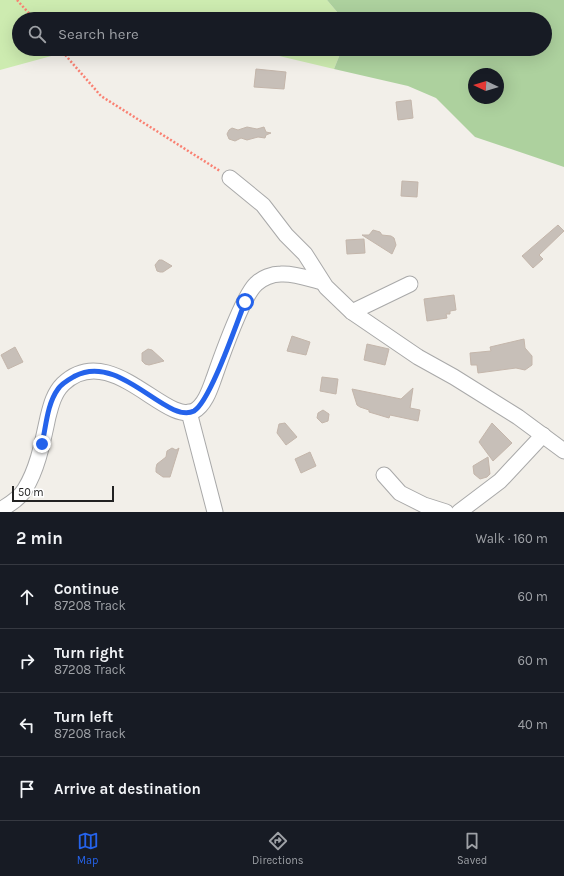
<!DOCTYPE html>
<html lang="en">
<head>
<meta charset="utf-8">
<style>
	body { margin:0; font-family:Karla,sans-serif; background:#20242c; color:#f1f3f6 }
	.compass { position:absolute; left:468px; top:68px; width:36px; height:36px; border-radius:50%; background:#171b24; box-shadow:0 4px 16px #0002; rotate:274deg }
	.scale { position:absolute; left:12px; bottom:10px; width:102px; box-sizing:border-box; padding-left:4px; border:2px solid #222; border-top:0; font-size:11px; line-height:14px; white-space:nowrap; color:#222; -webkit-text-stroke:3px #fff; paint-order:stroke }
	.stop { position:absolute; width:12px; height:12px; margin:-9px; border:3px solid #2563eb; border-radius:50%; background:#fff }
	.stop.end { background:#2563eb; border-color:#fff; box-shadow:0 1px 4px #0008 }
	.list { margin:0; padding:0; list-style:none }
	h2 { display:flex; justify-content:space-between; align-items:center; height:52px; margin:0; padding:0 16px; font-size:17px }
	h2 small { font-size:13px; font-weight:400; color:#9ea1a6 }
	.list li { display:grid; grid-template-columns:26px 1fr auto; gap:12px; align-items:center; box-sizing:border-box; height:64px; padding:0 16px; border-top:1px solid #363941 }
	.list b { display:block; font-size:15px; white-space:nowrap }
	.list p { margin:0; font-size:13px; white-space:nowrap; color:#9ea1a6 }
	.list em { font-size:13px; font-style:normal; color:#9ea1a6 }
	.icon { flex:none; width:22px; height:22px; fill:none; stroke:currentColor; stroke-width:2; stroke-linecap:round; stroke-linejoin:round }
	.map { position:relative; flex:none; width:564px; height:512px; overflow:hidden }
	.search { position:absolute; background:#171b24; box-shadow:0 4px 16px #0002; left:12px; right:12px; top:12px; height:44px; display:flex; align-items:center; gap:10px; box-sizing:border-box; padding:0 14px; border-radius:22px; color:#9ea1a6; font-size:15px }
	.sheet { height:308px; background:#171b24 }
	nav { display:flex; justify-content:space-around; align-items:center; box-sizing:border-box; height:56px; border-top:1px solid #363941; background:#171b24; font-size:11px; color:#9ea1a6 }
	nav a { display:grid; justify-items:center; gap:2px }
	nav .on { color:#2563eb }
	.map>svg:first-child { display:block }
	.grass { fill:#cdebb0 }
	.forest { fill:#add19e; fill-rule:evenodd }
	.building { fill:#c7bfb8; stroke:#c4b6ab }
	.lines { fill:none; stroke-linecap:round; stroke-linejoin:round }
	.minor-casing { stroke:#a9a9a9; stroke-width:17 }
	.path { stroke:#fa8072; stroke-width:2.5; stroke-dasharray:2 2; stroke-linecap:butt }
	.minor { stroke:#fff; stroke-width:15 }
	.route { stroke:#2563eb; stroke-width:5 }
</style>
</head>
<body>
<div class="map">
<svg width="564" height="512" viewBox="0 0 564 512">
	<rect width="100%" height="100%" fill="#f2efe9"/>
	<g class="grass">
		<polygon points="0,0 327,0 343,19 19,19 19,49 77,49 0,70"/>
		<polygon points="146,49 342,49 334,69 258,51 164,52"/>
	</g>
	<path class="forest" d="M327,0H564V167L475,137L436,98L408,86L334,69L342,49H545V19H343ZM474,74H498V98H474Z"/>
	<g class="building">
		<polygon points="256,69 286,72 284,89 254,87"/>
		<polygon points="411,100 413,118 398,120 396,102"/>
		<polygon points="247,127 257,129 264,127 266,132 271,133 266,135 265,138 258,137 247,140 241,138 235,141 229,139 227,134 229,130 232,128 238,130"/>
		<polygon points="402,181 418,182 417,197 401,196"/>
		<polygon points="558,225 564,231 539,255 543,259 533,268 522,256"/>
		<polygon points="373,230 380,232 382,235 391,236 394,238 396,245 392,254 362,235 369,235"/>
		<polygon points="364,239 365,253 347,254 346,240"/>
		<polygon points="159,260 162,260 172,266 163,272 160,272 157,271 155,265"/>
		<polygon points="454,295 456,310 450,311 450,314 446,314 447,318 427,321 424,299"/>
		<polygon points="292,336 310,342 306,355 287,351"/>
		<polygon points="524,339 525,348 532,356 532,365 525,370 516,368 478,373 477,365 471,365 470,353 491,351 490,347"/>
		<polygon points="367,344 389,349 385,365 364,360"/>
		<polygon points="15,347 23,362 8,369 1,355"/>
		<polygon points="148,349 152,350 164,361 149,365 145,364 142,361 142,353"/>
		<polygon points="322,377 338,379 336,394 320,391"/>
		<polygon points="413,388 410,408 420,410 418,421 390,415 389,418 369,412 369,410 360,407 357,405 352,389 401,399"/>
		<polygon points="323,410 329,414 328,421 322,423 317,418 318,413"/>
		<polygon points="285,423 297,437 286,445 277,433 279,424"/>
		<polygon points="492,423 512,443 493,461 479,442"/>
		<polygon points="172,448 176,450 179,448 170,477 163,477 156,472 156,468 157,464 166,457 167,451"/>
		<polygon points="310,452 316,466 301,473 295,459"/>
		<polygon points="488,457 490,474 487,477 480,479 474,474 473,466"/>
	</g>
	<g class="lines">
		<g class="minor-casing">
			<g id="minor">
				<polyline points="230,178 263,205 286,235 305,254 326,287 352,312 418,357 454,377 518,417 564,451"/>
				<polyline points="352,312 410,284"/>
				<polyline points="189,412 215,512"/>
				<polyline points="384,475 400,493 424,505 446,512"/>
				<path d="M0,510C9,505 20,498 25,489C38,468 43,440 48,417C51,405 54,393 63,384C110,339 166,426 194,411C205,405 210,389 214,378C221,358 243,296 256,284C262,278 272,274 281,274C294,273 310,279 322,282"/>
				<polyline points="459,512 500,481 543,435"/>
			</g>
		</g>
		<g class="path">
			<polyline points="17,0 34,19"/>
			<polyline points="60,49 101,96 220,171"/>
		</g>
		<use href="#minor" class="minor"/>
	</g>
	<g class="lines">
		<path class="route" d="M42,444C46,427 47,404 58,389C62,383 68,380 75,376C120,352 167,425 194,411C210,402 237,322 245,302"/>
	</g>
</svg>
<svg class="compass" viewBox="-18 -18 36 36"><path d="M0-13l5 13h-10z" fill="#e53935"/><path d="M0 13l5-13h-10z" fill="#9ea1a6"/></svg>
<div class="scale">50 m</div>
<div class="stop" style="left:245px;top:302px"></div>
<div class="stop end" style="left:42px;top:444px"></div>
<div class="search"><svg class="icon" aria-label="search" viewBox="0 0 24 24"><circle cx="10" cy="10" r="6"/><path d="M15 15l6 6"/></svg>Search here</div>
</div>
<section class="sheet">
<h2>2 min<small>Walk · 160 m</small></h2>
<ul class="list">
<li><svg class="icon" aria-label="ahead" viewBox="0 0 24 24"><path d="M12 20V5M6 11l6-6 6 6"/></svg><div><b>Continue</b><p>87208 Track</p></div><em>60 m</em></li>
<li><svg class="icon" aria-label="right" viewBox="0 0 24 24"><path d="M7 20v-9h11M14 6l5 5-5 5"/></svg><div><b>Turn right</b><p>87208 Track</p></div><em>60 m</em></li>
<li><svg class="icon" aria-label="left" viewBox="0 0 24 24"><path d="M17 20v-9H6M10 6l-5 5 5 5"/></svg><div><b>Turn left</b><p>87208 Track</p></div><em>40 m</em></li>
<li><svg class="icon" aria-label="arrive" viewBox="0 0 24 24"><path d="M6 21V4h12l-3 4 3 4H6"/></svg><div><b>Arrive at destination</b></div></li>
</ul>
</section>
<nav>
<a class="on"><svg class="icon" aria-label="map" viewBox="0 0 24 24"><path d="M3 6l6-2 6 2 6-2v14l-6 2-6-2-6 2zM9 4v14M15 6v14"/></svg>Map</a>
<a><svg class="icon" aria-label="directions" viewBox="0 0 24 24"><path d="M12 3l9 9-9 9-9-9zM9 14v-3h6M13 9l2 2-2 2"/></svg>Directions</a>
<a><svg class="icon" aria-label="saved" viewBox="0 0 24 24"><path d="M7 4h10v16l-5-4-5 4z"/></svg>Saved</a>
</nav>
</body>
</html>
